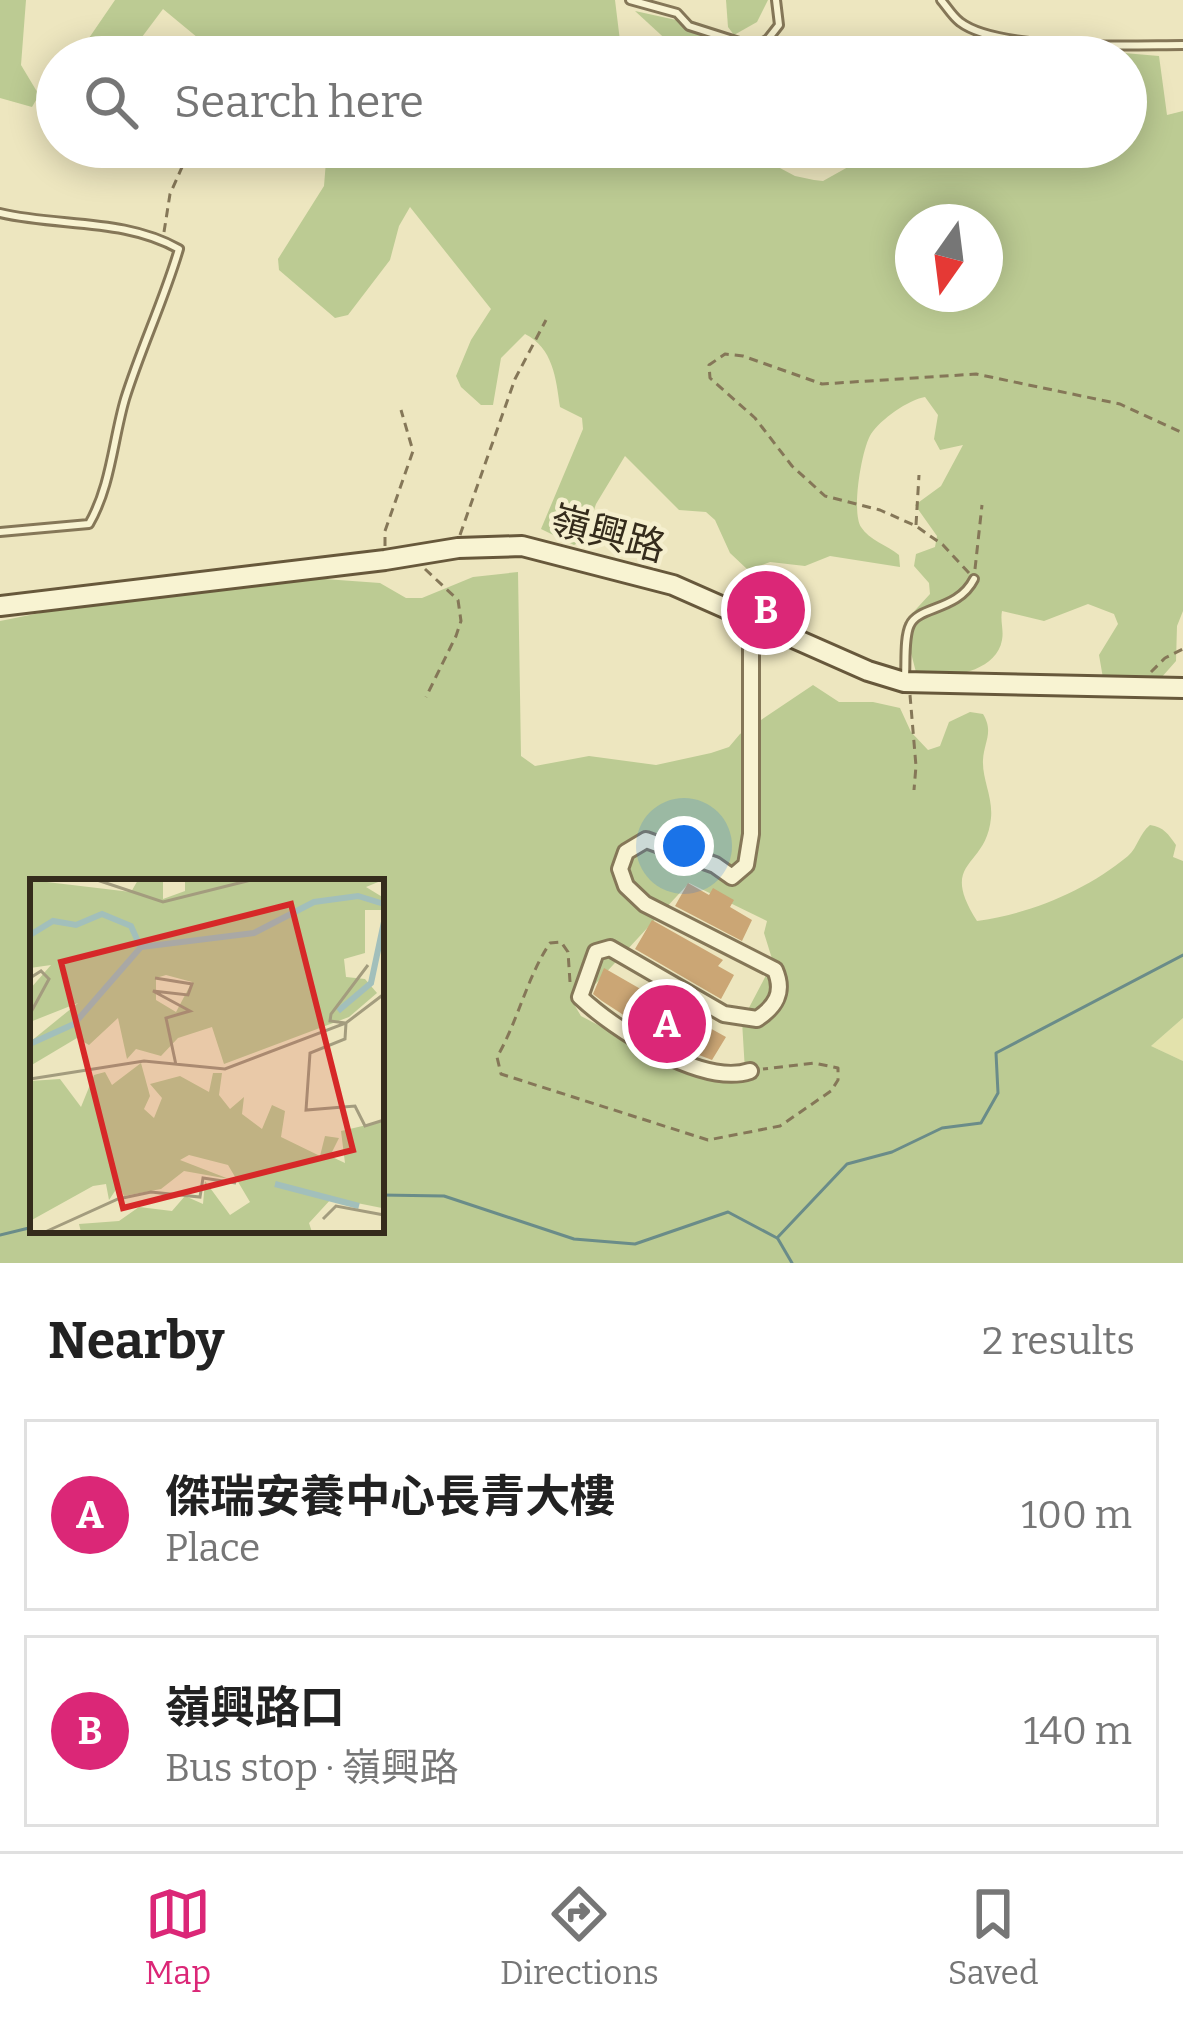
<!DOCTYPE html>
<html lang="en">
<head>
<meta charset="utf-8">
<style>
	body { margin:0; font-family:Bitter,"Noto Sans TC",serif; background:#f6f6f6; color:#222 }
	.compass { position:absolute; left:895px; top:204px; width:108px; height:108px; border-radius:50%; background:#fff; box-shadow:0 6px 30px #0003; rotate:194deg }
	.you { position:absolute; left:684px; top:846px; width:42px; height:42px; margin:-30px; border:9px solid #fff; border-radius:50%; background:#1a73e8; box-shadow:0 0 0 18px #1a73e833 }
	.badge { display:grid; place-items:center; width:78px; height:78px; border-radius:50%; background:#db2777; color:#fff; font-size:39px; font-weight:700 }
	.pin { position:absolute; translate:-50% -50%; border:6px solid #fff; box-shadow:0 3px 12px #0006 }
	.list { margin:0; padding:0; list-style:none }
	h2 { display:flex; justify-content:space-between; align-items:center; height:156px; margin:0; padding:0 48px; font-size:51px }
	h2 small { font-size:39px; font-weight:400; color:#767676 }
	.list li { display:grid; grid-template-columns:78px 1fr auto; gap:36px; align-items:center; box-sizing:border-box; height:192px; margin:0 24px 24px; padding:0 24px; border:3px solid #e0e0e0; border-radius:0px }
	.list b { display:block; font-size:45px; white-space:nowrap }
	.list p { margin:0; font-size:39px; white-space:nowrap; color:#767676 }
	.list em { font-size:39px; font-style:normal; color:#767676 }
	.icon { flex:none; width:66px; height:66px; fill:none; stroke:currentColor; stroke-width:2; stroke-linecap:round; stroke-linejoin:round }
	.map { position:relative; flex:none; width:1183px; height:1263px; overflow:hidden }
	.search { position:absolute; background:#fff; box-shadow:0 6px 30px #0003; left:36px; right:36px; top:36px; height:132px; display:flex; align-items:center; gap:30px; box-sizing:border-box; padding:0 42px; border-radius:66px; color:#767676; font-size:45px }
	.sheet { height:588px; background:#fff }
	nav { display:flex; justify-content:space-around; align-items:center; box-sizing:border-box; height:168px; border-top:3px solid #e0e0e0; background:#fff; font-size:33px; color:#767676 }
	nav a { display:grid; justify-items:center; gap:6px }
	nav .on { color:#db2777 }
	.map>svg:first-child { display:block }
	.farmland { fill:#e3e2ac }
	.green { fill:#bccb93; fill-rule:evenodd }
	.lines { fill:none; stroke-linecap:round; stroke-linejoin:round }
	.stream { stroke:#6a8c89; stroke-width:3 }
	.building { fill:#cba675 }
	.lane-casing { stroke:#857758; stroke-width:12 }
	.street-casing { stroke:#857758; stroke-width:20 }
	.secondary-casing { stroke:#67583b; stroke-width:24 }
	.path { stroke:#857758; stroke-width:3; stroke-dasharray:9 6; stroke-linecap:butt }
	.lane { stroke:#f8f3d2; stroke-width:6 }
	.street { stroke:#f8f3d2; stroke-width:14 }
	.secondary { stroke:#f8f3d2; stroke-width:18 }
	.labels { text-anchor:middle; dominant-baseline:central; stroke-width:9; stroke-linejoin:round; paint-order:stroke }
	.street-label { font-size:39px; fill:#352c1c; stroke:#f5efce }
	.inset-river { fill:none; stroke:#a2bfbb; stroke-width:6 }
	.inset-road { fill:none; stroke:#a39c7e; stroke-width:3 }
	.view { fill:#d62828; fill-opacity:0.15; stroke:#d62828; stroke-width:6 }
	.inset-edge { fill:none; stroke:#352c1c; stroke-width:6 }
</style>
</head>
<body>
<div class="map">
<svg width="1183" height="1263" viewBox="0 0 1183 1263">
	<rect width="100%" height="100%" fill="#ede6bf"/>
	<polygon class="farmland" points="1183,1018 1183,1061 1151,1046"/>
	<g class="green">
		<polygon points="0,0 26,0 21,65 39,95 32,107 0,98"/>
		<polygon points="115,0 615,0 620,41 612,45 613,57 221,57 163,9 127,57 76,57"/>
		<polygon points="726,0 768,0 757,22 734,35 728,27"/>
		<polygon points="635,11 690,23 743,57 685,57"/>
		<path d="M983,41L1159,56L1167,115L1183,111V611L1177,626L1176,661L1161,678H1103L1099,655L1118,624L1114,614L1088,604L1044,621L1002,611C1000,621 1004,630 1002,640C996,674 944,679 917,676L905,630L907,619L930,594L929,583L914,566L916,554L935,547L937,536L915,505L941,486L963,445L940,450L934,439L938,415L925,397C908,400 881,419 871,434C862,448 851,511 861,527C869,540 887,545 899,555L900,567L830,556L805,566L770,562L748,570L730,553L715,520L706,512L679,510L625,456L596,504L584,540L574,545L541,529L583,429L582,418L560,407C556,378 553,348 525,334L501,358L493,405H481L461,387L456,376L471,340L491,309L410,207L399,226L390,260L348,315L335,318L279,270L278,259L324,186L326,161L333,154L326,147H740L795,176L814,180L823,181L848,167L851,160L842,147H1126V57H930L955,42ZM913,222H985V294H913Z"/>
		<path d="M518,572L521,756L535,766L589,756L656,765L711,753L729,747L740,734L813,685L839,702H873L900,708L911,732L928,750L940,746L949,722L970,712L983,714C994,732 984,742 983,760C982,779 993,797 991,818C986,870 938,859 977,921C1029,914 1086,891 1128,856C1138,847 1139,834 1150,825C1164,827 1168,834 1176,845L1173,857L1183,861V1018L1151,1046L1183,1061V1263H0V621L195,582L311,578L380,583L406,598H422L473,577ZM33,882H381V1230H33ZM689,883L767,921L764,933L773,962L742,1021L745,1071L697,1067L693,1075L581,1016L575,1006Z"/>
	</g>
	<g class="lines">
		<g class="stream">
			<polyline points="381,1195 444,1196 574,1239 635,1244 728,1212 777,1238 847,1164 892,1152 942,1128 981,1123 998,1093 996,1053 1183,955"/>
			<polyline points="0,1235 33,1227"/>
			<polyline points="778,1239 792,1263"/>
		</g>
	</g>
	<g class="building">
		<polygon points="688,883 709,895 713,888 734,900 730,907 752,920 742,941 675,906"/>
		<polygon points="652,920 723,960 718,966 734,975 721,999 635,949"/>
		<polygon points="604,968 644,991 647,986 685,1007 681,1012 726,1037 712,1060 665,1042 602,1001 593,994"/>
	</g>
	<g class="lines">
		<g class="lane-casing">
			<g id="lane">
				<polyline points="630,0 677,13 689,26 755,47 768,39 779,25 776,0"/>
				<path d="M941,0C947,7 953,17 960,22C999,52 1133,45 1183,45"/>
				<path d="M0,213C59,227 124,218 179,249C164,300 141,348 125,399C113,440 111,486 89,524L0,532"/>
				<path d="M905,676C906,662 904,637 910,625C918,606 958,611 974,579"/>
			</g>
		</g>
		<g class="street-casing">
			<path id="street" d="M750,1071C702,1087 614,1029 580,997L596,952L610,948L724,1014L757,1019C775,1007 785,993 775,970L645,904L626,886L620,869L626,852L646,840L715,865L732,877L746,865L751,834V620"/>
		</g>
		<g class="secondary-casing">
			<polyline id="secondary" points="0,606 385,560 458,548 522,546 673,585 868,671 904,682 1183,688"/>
		</g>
		<g class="path">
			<polyline points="164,232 170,194 191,147"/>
			<polyline points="916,525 919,475"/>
			<polyline points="460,535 515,379 546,320"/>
			<polyline points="385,546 385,531 413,451 401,410"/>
			<polyline points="425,569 458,600 461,621 456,636 426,697"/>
			<polyline points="975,569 982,505"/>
			<polyline points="969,573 943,545 916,526 880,510 825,496 792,466 755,418 710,378 709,365 725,354 743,356 822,384 976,374 1120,404 1183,433"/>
			<polyline points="1151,672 1165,658 1183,649"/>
			<polyline points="910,695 916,766 914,790"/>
			<path d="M570,982L568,952L561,942L550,943C527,977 518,1021 497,1057L501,1074L708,1140L780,1126L831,1091L838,1080V1068L814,1063L763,1069"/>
		</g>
		<use href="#lane" class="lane"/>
		<use href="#street" class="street"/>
		<use href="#secondary" class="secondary"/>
	</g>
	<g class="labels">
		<g class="street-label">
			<text transform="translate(608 534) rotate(15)">嶺興路</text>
		</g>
	</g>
	<g transform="translate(30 879)">
		<rect width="354" height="354" fill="#ede6bf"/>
		<path d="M0,1L101,13L108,1H133V20L155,12V1H353L336,8L354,19V31H335V74L314,80L316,98L335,100L347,114L319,138L194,185L182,148L148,159L131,177L106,170L97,180L88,139L59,166L47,159L0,187V163L48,124L0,143V110L21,86L0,89ZM136,96L162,103L146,133L126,121V99ZM111,184L120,217L114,230L124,239L132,219L120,205L150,197L179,213L183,194H192L189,216L200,230L214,218L212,235L232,250L242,226L255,232L251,258L290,277L295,257L309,259L300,277L315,284L311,252L354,242L352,329L302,319L279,344L282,353H51L49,345L89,342L109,328L142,332L155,317L173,325L175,302L200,336L220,323L198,286L159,276L150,281L199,300L154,292L131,310L94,317L89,306L79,321L76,305L63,307L0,342V202L30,200L51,228L64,196L75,193L82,206Z" fill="#bccb93" fill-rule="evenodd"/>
		<path class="inset-river" d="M0,56L23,42L46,46L72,35L101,47L110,67M308,132L341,104L354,43M2,164L44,145L111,68L224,54L284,23L328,17L354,25M245,305L329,327"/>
		<path class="inset-road" d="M67,1L133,23L221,1M338,86L301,135L300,142L316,144L315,160L280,174L276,231L325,227L335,247L354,241M0,99L11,92L19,100L0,135M125,99L162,105L158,116L123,112L160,132L136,139L146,186M0,200L114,182L195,190L316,144L354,115M293,340L306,327L354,336M15,353L88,320L121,313L170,318L173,299L206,304"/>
		<path class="view" d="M261,25L323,271L93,329L31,83Z"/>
		<rect width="354" height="354" class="inset-edge"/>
	</g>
</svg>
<svg class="compass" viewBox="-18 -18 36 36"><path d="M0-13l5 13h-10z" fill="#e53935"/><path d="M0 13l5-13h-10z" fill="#767676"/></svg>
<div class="you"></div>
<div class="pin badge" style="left:667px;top:1024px">A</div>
<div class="pin badge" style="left:766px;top:610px">B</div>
<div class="search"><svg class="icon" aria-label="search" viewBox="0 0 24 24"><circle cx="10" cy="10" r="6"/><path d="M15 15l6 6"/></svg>Search here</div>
</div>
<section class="sheet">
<h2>Nearby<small>2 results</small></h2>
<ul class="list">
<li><span class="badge">A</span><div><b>傑瑞安養中心長青大樓</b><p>Place</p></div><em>100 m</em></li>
<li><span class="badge">B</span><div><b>嶺興路口</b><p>Bus stop · 嶺興路</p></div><em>140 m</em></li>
</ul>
</section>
<nav>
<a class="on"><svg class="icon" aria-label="map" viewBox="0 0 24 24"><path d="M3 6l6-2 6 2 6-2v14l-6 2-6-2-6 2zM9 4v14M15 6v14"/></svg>Map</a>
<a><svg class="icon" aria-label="directions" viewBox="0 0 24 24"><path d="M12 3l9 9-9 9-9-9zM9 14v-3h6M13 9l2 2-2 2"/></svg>Directions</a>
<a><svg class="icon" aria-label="saved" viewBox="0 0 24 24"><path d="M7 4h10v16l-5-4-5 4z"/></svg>Saved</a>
</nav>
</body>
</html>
